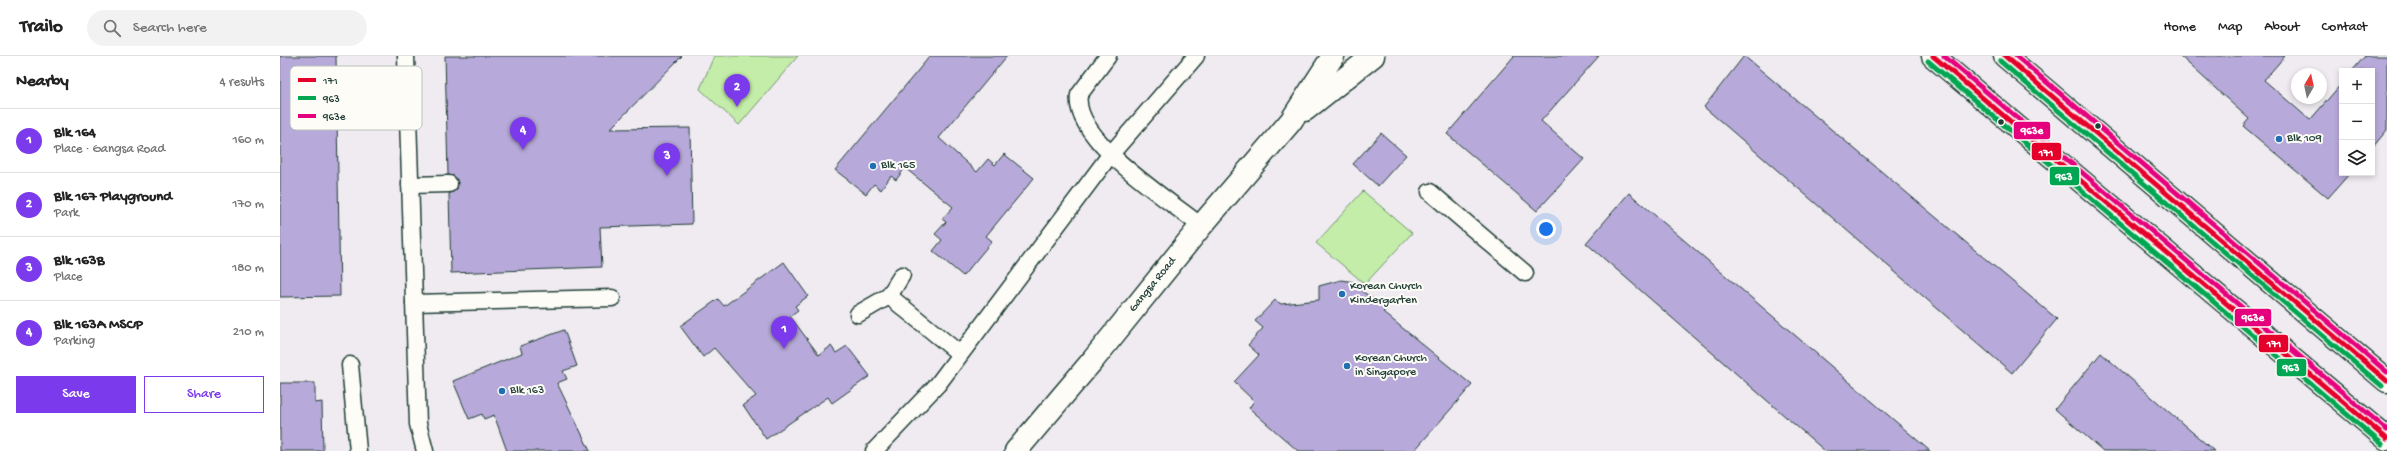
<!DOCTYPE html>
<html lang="en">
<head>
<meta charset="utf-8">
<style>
	body { margin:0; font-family:"Gochi Hand",sans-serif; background:#f2f2f2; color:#222 }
	.controls { position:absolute; right:12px; top:12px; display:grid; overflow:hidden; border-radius:0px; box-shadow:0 2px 6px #0003 }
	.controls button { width:36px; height:36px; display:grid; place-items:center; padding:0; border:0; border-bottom:1px solid #e0e0e0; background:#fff; color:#222; font:20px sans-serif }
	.compass { position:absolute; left:2011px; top:12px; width:36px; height:36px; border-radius:50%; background:#fff; box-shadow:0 2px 6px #0003; rotate:9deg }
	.you { position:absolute; left:1266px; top:173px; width:14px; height:14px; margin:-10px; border:3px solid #fff; border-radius:50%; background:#1a73e8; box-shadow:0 0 0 6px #1a73e833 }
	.badge { display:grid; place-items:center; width:26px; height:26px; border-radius:50%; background:#7c3aed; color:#fff; font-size:13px; font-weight:700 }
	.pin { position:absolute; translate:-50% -33px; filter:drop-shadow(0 1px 2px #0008) }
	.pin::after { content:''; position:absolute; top:21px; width:14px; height:12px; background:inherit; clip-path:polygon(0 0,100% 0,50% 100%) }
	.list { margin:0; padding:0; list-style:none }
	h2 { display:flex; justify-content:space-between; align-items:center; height:52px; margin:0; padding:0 16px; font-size:17px }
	h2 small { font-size:13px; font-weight:400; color:#767676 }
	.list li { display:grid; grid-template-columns:26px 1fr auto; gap:12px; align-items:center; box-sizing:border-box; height:64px; padding:0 16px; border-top:1px solid #e0e0e0 }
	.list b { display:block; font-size:15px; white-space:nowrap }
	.list p { margin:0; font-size:13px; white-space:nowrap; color:#767676 }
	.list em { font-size:13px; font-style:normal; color:#767676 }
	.actions { display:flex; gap:8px; padding:12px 16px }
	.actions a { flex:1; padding:9px 0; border:1px solid #7c3aed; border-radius:0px; text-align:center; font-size:14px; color:#7c3aed }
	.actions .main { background:#7c3aed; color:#fff }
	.icon { flex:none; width:22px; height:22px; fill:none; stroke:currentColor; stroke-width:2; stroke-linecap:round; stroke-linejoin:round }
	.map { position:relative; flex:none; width:2107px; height:395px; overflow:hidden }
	header { display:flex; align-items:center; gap:24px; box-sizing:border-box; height:56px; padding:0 20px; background:#fff; border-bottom:1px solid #e0e0e0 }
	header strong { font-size:19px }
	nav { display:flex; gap:22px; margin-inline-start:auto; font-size:14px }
	.search { width:280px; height:36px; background:#f2f2f2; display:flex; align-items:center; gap:10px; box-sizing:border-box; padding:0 14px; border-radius:22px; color:#767676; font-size:15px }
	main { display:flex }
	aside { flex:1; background:#fff }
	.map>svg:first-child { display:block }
	.green { fill:#c4eda9; stroke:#72956e }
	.building { fill:#b7a9d9; stroke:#1f3d34 }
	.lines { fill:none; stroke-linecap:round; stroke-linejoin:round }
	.service-casing { stroke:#1f3d34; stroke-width:19 }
	.minor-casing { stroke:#1f3d34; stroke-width:25 }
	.secondary-casing { stroke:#1f3d34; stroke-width:25 }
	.service { stroke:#fdfcf7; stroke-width:16 }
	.minor { stroke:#fdfcf7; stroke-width:22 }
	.secondary { stroke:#fdfcf7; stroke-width:22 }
	.bus-1-casing { stroke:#fdfcf7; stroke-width:8 }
	.bus-2-casing { stroke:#fdfcf7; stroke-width:8 }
	.bus-3-casing { stroke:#fdfcf7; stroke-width:8 }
	.bus-1 { stroke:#e4002b; stroke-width:5 }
	.bus-2 { stroke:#00a651; stroke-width:5 }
	.bus-3 { stroke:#e5007d; stroke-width:5 }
	.bus-dot { fill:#1f3d34; stroke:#fdfcf7; stroke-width:1.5 }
	.poi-dot { fill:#1f6fb2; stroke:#fdfcf7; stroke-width:1.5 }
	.labels { text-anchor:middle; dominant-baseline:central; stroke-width:4; stroke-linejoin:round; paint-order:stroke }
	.poi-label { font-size:12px; fill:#1f3d34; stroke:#fdfcf7; text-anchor:start }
	.street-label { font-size:12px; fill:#1f3d34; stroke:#fdfcf7 }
	.key { fill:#fdfcf7; stroke:#bac3bc; stroke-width:1 }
	.key-label { font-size:11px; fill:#1f3d34 }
	.line-badge { stroke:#fdfcf7; stroke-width:1.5 }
	.badge-label { font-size:11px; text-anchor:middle; font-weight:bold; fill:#fff }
</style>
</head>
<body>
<header>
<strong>Trailo</strong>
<div class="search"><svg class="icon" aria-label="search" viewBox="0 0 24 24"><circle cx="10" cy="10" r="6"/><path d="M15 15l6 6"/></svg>Search here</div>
<nav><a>Home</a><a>Map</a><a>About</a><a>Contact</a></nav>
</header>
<main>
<aside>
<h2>Nearby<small>4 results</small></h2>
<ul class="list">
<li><span class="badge">1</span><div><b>Blk 164</b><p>Place · Gangsa Road</p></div><em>160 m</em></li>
<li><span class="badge">2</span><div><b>Blk 167 Playground</b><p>Park</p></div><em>170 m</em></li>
<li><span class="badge">3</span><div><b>Blk 163B</b><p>Place</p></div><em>180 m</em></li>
<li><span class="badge">4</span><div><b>Blk 163A MSCP</b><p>Parking</p></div><em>210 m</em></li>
</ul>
<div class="actions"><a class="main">Save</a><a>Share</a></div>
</aside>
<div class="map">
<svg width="2107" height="395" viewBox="0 0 2107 395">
	<rect width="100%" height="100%" fill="#efebf1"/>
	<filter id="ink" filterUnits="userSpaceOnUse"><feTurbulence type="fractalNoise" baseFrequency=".025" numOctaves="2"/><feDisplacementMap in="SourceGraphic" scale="8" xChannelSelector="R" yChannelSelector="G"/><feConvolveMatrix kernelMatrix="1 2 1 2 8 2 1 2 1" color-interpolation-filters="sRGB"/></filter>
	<g filter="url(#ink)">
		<g class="green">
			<polygon points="434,0 518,0 459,69 420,33"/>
			<polygon points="1083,135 1132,177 1085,228 1036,187"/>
		</g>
		<g class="building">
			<polygon points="0,0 56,0 60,240 0,241"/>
			<polygon points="165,0 402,0 330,73 410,72 412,168 320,171 322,211 171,217 169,138 177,133 178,127 174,120 168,119"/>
			<polygon points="650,0 727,0 659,82 697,116 708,103 715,109 724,98 754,122 706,180 712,185 683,220 653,195 662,184 655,178 666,166 662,163 673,151 625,112 616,124 611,120 601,134 594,128 586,138 555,114"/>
			<polygon points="1234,0 1319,0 1261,65 1304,103 1257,155 1167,78"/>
			<polygon points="1464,0 1777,263 1732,317 1424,51"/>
			<polygon points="1900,0 2005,0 1984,24 2030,64 2062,27 2062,117 2070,117 2048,142 1963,70 1969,63"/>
			<polygon points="2085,0 2107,0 2107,74 2092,92 2092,15 2072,15"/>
			<polygon points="1101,77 1126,99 1098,130 1073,108"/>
			<polygon points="1349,137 1650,395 1545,395 1306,187"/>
			<polygon points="504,206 528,240 515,250 518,254 510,260 539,299 551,290 556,297 567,290 590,320 552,347 548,341 486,383 463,349 476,340 434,292 423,301 400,270 438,243 444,250"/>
			<polygon points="1061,224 1082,227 1083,236 1108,252 1103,256 1192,329 1134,395 1018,395 969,352 974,345 954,326 979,299 968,289 983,272 975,265 995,244 1001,248 1039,244 1039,230"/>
			<polygon points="284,274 297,310 283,315 287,323 277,327 310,395 227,395 214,359 204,363 202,358 189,363 173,325 242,297 240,290"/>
			<polygon points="1821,297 1934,395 1823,395 1775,353"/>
			<polygon points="0,327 35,327 35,347 42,346 43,395 0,395"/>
		</g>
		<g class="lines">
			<g class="service-casing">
				<g id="service">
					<polyline points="126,0 138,368 145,395"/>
					<path d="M828,0L799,39C792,84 888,143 921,170"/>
					<polyline points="130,129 169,128"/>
					<polyline points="1150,136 1245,217"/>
					<polyline points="609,240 680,298"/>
					<polyline points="134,247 332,242"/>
					<polyline points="578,258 609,240 622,219"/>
					<polyline points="70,309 78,395"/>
					<polyline points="594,395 658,328 830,99 916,0"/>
				</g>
			</g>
			<g class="minor-casing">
				<g id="minor">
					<polyline points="1025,54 1093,0"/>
					<polyline points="736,395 813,304 921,170 1011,65 1053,0"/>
				</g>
			</g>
			<g class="secondary-casing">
				<g id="secondary">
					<polyline points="1653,0 2107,383"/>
					<polyline points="1725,0 2107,325"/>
				</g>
			</g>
			<use href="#service" class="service"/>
			<use href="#minor" class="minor"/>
			<use href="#secondary" class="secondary"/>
			<g class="bus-1-casing">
				<g id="bus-1">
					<polyline points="1653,0 2107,383"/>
					<polyline points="1725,0 2107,325"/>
				</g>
			</g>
			<g class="bus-2-casing">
				<g id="bus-2">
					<polyline points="1648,5 2102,388"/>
					<polyline points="1720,5 2102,330"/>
				</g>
			</g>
			<g class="bus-3-casing">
				<g id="bus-3">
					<polyline points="1664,0 2107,374"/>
					<polyline points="1736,0 2107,316"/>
				</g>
			</g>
			<use href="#bus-1" class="bus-1"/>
			<use href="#bus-2" class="bus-2"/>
			<use href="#bus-3" class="bus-3"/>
		</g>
	</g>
	<g class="bus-dot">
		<circle cx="1721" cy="66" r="3.5"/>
		<circle cx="1818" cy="70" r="3.5"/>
	</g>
	<g class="poi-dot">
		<circle cx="1999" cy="83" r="4"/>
		<circle cx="593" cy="110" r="4"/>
		<circle cx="1062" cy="238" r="4"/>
		<circle cx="1067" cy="310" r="4"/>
		<circle cx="222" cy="335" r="4"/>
	</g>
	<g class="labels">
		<g class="poi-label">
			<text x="2007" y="83">Blk 109</text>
			<text x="601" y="110">Blk 165</text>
			<text x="1070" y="231">Korean Church<tspan x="1070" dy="14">Kindergarten</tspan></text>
			<text x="1075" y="303">Korean Church<tspan x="1075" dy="14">in Singapore</tspan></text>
			<text x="230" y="335">Blk 163</text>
		</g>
		<g class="street-label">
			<text transform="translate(873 229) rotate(-51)">Gangsa Road</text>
		</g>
	</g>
	<rect x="10" y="10" width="132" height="64" rx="6" class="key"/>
	<rect x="18" y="22" width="18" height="4" fill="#e4002b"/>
	<rect x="18" y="40" width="18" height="4" fill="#00a651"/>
	<rect x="18" y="58" width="18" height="4" fill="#e5007d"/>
	<g class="key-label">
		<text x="43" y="28">171</text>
		<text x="43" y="46">963</text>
		<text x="43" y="64">963e</text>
	</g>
	<g class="line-badge">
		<rect x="1733" y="65" width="38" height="19" rx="4" fill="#e5007d"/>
		<rect x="1751" y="86" width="31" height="19" rx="4" fill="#e4002b"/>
		<rect x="1769" y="110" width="31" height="20" rx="4" fill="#00a651"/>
		<rect x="1954" y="252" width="38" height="19" rx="4" fill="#e5007d"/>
		<rect x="1978" y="278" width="31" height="19" rx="4" fill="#e4002b"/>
		<rect x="1996" y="302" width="31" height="19" rx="4" fill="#00a651"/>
	</g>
	<g class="badge-label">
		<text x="1752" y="78">963e</text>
		<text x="1766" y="100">171</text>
		<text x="1784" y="124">963</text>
		<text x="1973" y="265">963e</text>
		<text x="1994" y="291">171</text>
		<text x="2011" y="315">963</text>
	</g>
</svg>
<div class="controls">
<button>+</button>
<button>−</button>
<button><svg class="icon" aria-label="layers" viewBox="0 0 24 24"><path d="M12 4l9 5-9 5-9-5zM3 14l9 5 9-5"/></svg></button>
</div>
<svg class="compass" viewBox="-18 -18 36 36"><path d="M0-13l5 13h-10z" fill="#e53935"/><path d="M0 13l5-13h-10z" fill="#767676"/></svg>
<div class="you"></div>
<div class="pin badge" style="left:504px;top:293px">1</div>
<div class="pin badge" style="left:457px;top:51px">2</div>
<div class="pin badge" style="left:387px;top:120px">3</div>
<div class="pin badge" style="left:243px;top:94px">4</div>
</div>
</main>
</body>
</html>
